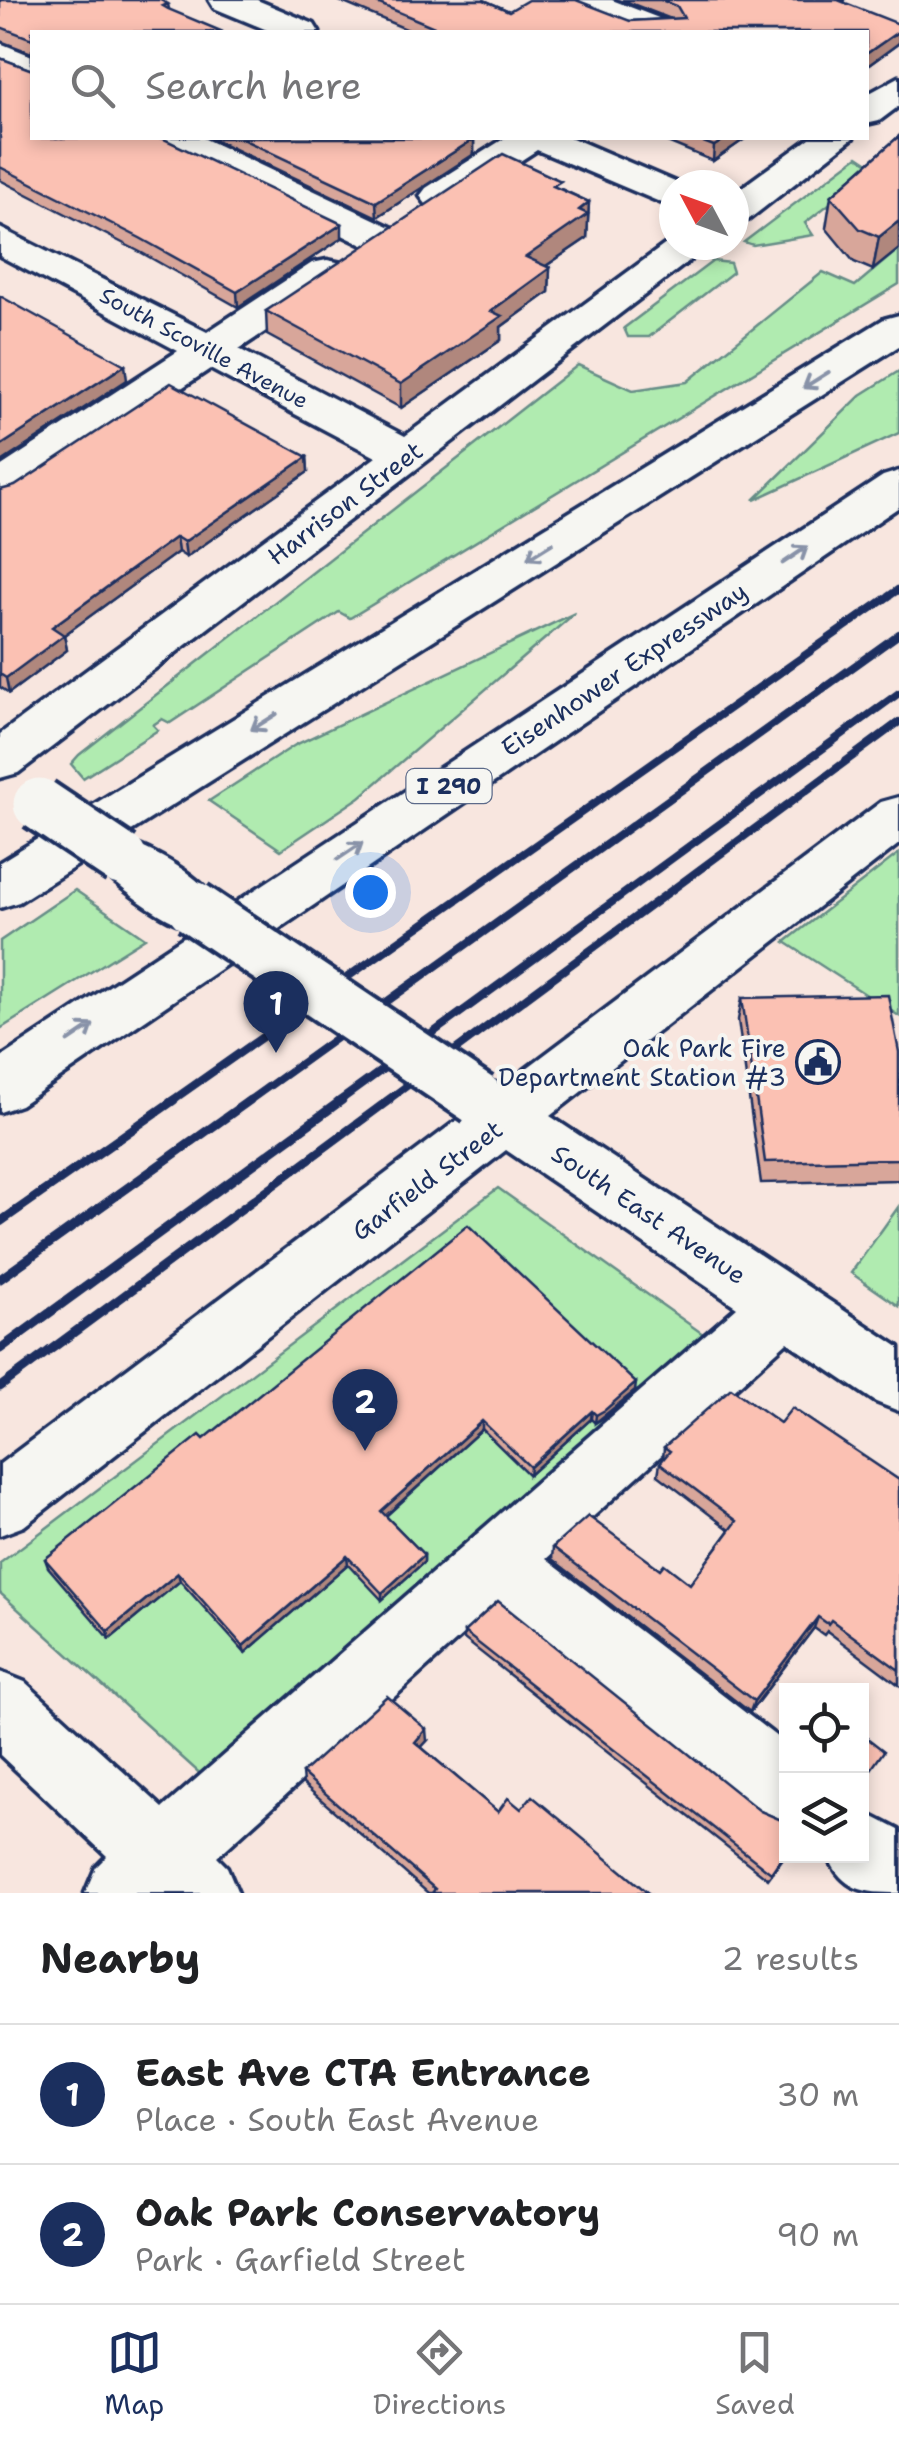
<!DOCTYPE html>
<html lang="en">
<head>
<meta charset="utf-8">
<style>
	body { margin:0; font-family:"Shantell Sans",sans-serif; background:#f2f2f2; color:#202124 }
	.controls { position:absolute; right:30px; bottom:30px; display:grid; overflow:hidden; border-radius:0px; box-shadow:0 5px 15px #0003 }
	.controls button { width:90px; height:90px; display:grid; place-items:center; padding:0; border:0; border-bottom:2px solid #e0e0e0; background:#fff; color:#202124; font:50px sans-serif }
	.compass { position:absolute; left:659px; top:170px; width:90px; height:90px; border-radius:50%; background:#fff; box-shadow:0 5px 15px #0003; rotate:311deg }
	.you { position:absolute; left:370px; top:892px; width:35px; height:35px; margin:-25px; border:8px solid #fff; border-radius:50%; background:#1a73e8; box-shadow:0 0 0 15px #1a73e833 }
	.badge { display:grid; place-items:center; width:65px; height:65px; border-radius:50%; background:#1b2f5e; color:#fff; font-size:32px; font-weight:700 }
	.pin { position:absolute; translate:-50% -82px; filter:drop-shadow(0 2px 5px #0008) }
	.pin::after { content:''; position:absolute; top:52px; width:35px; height:30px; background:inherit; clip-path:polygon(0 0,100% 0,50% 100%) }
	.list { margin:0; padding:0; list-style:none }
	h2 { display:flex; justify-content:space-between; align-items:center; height:130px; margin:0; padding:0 40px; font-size:42px }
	h2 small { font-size:32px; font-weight:400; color:#757577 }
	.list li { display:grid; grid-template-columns:65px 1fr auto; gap:30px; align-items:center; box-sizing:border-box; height:140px; padding:0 40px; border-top:2px solid #e0e0e0 }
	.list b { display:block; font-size:38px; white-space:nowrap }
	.list p { margin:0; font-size:32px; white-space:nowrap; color:#757577 }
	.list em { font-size:32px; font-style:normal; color:#757577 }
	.icon { flex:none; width:55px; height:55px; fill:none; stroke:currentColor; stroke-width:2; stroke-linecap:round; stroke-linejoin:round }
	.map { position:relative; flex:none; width:899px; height:1893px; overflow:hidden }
	.search { position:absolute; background:#fff; box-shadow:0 5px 15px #0003; left:30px; right:30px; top:30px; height:110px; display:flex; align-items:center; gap:25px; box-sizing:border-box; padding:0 35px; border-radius:0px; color:#757577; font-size:38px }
	.sheet { height:410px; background:#fff }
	nav { display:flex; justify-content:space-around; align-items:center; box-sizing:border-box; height:140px; border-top:2px solid #e0e0e0; background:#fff; font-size:28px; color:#757577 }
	nav a { display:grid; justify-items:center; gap:5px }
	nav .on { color:#1b2f5e }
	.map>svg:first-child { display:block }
	.green { fill:#b0ebb0; stroke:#668d87; stroke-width:2.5 }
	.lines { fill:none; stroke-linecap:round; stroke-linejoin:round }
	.minor-casing { stroke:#1b2f5e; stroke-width:7 }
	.highway-casing { stroke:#1b2f5e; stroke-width:7 }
	.minor { fill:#f6f6f2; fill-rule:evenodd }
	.highway { fill:#f6f6f2; fill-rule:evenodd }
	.rail-far1 { stroke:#1b2f5e; stroke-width:8 }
	.rail { stroke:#1b2f5e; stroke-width:9 }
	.minor-bridge-casing { stroke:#1b2f5e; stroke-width:59; stroke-linecap:butt }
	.minor-bridge { stroke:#f6f6f2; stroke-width:51 }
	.wall { fill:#d8a69a; stroke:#1b2f5e; stroke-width:2.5 }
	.shaded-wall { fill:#b0877d; stroke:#1b2f5e; stroke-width:2.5 }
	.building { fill:#fbc1b3; stroke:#1b2f5e; stroke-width:2.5 }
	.oneway { stroke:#8892a8 }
	.labels { text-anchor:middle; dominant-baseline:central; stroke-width:8; stroke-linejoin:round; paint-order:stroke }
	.far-street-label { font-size:22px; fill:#1b2f5e; stroke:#f6f6f2 }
	.shield { fill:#f6f6f2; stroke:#5d6b8a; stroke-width:2.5 }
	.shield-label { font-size:22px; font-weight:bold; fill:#1b2f5e }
	.street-label { font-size:25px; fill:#1b2f5e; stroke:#f6f6f2 }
	.poi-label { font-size:25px; fill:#1b2f5e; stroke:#f6f6f2; text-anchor:end }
</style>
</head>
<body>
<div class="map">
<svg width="899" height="1893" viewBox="0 0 899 1893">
	<rect width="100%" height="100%" fill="#f8e6df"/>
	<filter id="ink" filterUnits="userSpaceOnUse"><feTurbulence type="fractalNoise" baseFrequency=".01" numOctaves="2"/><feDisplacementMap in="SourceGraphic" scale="20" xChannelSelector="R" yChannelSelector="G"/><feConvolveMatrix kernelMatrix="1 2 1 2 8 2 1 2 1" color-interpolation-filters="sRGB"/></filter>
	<g filter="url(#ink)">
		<g class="green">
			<polygon points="858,156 870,164 870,172 805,223 813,235 753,245 744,242"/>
			<polygon points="899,249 899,284 350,618 339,612 170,723 162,719 153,725 158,730 83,778 71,764 79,755 578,365 633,390 687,382 823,272 855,286"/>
			<polygon points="713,261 730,263 733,272 649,337 628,337 624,328"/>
			<polygon points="899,371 899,433 754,500 861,395"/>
			<polygon points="575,613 360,797 281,850 209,801 295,745"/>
			<polygon points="899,853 899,1016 785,942"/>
			<polygon points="75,890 145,938 0,1029 0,941"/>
			<polygon points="498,1188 710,1339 206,1779 0,1593 0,1563"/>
			<polygon points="899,1206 899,1306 851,1273"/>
		</g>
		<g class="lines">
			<g class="minor-casing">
				<g id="minor">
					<polygon points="209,0 257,0 314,24 319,32 272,32 214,8"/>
					<polygon points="562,0 612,0 674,24 679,32 630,32 567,8"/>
					<polygon points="0,43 32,56 32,81 0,68"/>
					<polygon points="899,77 899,106 879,121 866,124 866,95"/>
					<polygon points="154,138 203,138 393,228 399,237 393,246 379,249 365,246 159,146"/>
					<polygon points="505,138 572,138 682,185 674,185 674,208 537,150 454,204 426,204 420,196 426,188"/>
					<polygon points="810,138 853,138 748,220 734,224 734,193"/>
					<polygon points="0,228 207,332 312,263 327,260 342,263 348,272 342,281 239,349 405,436 674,238 674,245 710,245 18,773 0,778 0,734 376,457 210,369 16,498 0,503 0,467 178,351 0,256"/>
					<polygon points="899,797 899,844 550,1116 899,1347 899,1411 876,1402 787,1342 546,1559 786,1744 786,1825 760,1815 497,1604 217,1857 227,1867 238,1893 85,1893 96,1867 107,1856 0,1755 0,1672 25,1682 163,1808 737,1307 506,1150 24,1526 0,1535 0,1464 460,1118 451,1101 459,1084 480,1077 503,1086 881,802"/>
					<path d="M121,839C153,849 204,877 220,907L212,922C205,924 197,928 189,927C165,923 106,880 94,859L102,845Z"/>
					<path d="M862,1811L899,1830V1893C864,1893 843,1891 828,1856H862Z"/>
				</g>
			</g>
			<g class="highway-casing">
				<g id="highway">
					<polygon points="899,315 899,346 19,902 0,908 0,862 884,319"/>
					<polygon points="899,471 899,507 20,1105 0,1112 0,1058 883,476"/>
				</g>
			</g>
			<use href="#minor" class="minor"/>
			<use href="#highway" class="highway"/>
			<g class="rail-far1">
				<polyline points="170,1102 899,589"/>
				<polyline points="247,1102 899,634"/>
				<polyline points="338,1102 899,693"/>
				<polyline points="385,1102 899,722"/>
			</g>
			<g class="rail">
				<polyline points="0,1222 174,1100"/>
				<polyline points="0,1279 250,1100"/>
				<polyline points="0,1349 342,1100"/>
				<polyline points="0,1387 389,1100"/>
			</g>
			<g class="minor-bridge-casing">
				<g id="minor-bridge">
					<polyline points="39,804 121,859"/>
					<polyline points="193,907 478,1099"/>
				</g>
			</g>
			<use href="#minor-bridge" class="minor-bridge"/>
		</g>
		<g class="wall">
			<polygon points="0,0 168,4 169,9 32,138 342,238 238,307 142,253 0,180 0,58 32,70 32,53 0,41"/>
			<polygon points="337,0 484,0 509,11 630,21 671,19 622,0 845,0 844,3 899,43 866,67 866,32 413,32"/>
			<polygon points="899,136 873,270 854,262 826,228 831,196"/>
			<polygon points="211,138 470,138 474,139 474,154 377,217"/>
			<polygon points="658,138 746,138 713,161"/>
			<polygon points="561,189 589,202 587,238 546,266 550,268 549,292 501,327 501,340 401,408 267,335 266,311"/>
			<polygon points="307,457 308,472 186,557 178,552 64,635 67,650 9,693 0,687 0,490"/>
			<polygon points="742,998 899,1052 899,1180 761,1183 738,1020"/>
			<polygon points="635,1391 604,1418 595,1423 591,1419 529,1475 482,1429 386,1516 424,1555 424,1562 382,1600 348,1564 245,1653 180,1581 110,1639 48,1567 45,1559 204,1439"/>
			<polygon points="780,1423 899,1480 899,1685 827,1631 824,1635 814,1628 750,1712 552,1559 553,1547 660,1569 690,1584 730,1530 658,1475 660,1463 663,1460 664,1447"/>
			<polygon points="464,1632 760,1811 786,1822 786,1854 768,1879 464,1639"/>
			<polygon points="427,1741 421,1747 498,1812 521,1809 648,1893 428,1893 303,1784 302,1773"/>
		</g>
		<g class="shaded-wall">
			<polygon points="899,31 899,43 866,67 866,54"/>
			<polygon points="727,138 746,138 713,161 714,146"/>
			<polygon points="474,139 474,154 377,217 376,202"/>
			<polygon points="589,202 587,238 525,280 526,257"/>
			<polygon points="899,221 899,249 873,270 879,237"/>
			<polygon points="342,224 342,238 238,307 237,292"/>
			<polygon points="550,268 549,292 501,327 501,340 401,408 401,384 491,311"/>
			<polygon points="125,365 127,380 0,463 0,446"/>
			<polygon points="307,457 308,472 186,557 184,542"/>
			<polygon points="176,537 178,552 64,635 67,650 9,693 6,678 52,627"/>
			<polygon points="636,1383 635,1391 595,1423 596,1415"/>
			<polygon points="592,1411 591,1419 529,1475 530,1467"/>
			<polygon points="482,1421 482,1429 382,1519 381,1511"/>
			<polygon points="424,1555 424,1562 382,1600 382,1593"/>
			<polygon points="347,1556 348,1564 245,1653 243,1646"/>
			<polygon points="178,1573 180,1581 110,1639 108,1631"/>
			<polygon points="818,1617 814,1628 750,1712 754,1701"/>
			<polygon points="426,1729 427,1741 416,1753 415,1742"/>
		</g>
		<g class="building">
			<polygon points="0,0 160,0 168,4 163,6 168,9 223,32 32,32 32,39 0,27"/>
			<polygon points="370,0 484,0 509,11 528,0 576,0 630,21 684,18 677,6 661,0 838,0 899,24 899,31 866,54 866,32 446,32"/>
			<polygon points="32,49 32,138 162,138 342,224 237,292 140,238 0,167 0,58 32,70"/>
			<polygon points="899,136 899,221 879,237 860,229 831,196"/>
			<polygon points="240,138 470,138 474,139 376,202"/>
			<polygon points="693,138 727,138 714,146"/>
			<polygon points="503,154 561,181 553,186 589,202 579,210 588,214 526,257 550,268 491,311 502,316 401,384 266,311"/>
			<polygon points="0,296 125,365 0,446"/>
			<polygon points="171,383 307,457 184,542 176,537 52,627 64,635 6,678 0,674 0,490 15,486"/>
			<polygon points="888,995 899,1052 899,1159 765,1162 742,998"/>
			<polygon points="468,1225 636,1383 605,1410 596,1415 592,1411 530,1467 482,1421 381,1511 424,1555 382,1593 347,1556 243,1646 178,1573 108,1631 45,1559 200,1435 204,1439"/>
			<polygon points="731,1388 780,1423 792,1408 899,1480 899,1670 831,1620 828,1624 818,1617 754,1701 553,1547 588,1516 660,1569 664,1564 690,1584 737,1521 660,1463 670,1451 664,1447"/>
			<polygon points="498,1601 760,1811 786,1822 786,1851 771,1873 464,1632"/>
			<polygon points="387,1696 426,1729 415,1742 498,1812 508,1798 521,1809 532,1796 648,1893 432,1893 435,1889 302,1773"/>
			<polygon points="862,1734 884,1751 862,1782"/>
		</g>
		<defs><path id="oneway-shaft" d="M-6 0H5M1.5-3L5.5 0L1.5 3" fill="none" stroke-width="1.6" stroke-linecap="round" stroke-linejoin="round" transform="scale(2.5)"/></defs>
		<g class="oneway">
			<use href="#oneway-shaft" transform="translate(816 380) rotate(148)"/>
			<use href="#oneway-shaft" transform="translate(540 551) rotate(148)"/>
			<use href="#oneway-shaft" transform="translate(795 555) rotate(-34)"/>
			<use href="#oneway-shaft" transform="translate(264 722) rotate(148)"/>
			<use href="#oneway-shaft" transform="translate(350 851) rotate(-34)"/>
			<use href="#oneway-shaft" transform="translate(81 1033) rotate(-34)"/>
		</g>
	</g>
	<defs>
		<g id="civic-ring" transform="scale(2.25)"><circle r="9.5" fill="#f6f6f2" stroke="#1b2f5e" stroke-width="1.5"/><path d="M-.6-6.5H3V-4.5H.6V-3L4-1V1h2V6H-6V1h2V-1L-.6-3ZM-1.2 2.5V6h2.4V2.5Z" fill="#1b2f5e"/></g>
	</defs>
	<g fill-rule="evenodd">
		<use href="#civic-ring" x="818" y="1062"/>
	</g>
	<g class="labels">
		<g class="far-street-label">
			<text transform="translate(204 348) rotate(28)">South Scoville Avenue</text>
		</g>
		<rect class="shield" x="406.5" y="769" width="85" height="34" rx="8"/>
		<g class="shield-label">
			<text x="449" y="786">I 290</text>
		</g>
		<g class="street-label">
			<text transform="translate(345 503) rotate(-37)">Harrison Street</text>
			<text transform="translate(624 669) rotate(-34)">Eisenhower Expressway</text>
			<text transform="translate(427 1180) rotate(-37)">Garfield Street</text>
			<text transform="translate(649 1214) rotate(34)">South East Avenue</text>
		</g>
		<g class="poi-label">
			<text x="786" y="1048">Oak Park Fire<tspan x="786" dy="29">Department Station #3</tspan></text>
		</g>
	</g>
</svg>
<div class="controls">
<button><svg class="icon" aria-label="locate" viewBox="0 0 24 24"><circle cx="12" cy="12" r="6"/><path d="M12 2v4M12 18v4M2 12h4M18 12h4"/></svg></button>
<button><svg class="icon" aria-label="layers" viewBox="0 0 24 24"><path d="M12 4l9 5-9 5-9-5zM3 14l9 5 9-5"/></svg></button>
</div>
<svg class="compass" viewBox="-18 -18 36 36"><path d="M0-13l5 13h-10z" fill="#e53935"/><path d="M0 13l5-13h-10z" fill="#757577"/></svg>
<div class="you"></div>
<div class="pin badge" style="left:276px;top:1053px">1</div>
<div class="pin badge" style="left:365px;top:1451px">2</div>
<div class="search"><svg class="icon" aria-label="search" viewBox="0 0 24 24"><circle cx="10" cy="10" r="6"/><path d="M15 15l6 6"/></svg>Search here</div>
</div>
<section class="sheet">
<h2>Nearby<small>2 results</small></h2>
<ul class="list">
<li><span class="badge">1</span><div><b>East Ave CTA Entrance</b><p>Place · South East Avenue</p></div><em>30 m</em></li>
<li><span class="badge">2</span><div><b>Oak Park Conservatory</b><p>Park · Garfield Street</p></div><em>90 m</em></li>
</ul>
</section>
<nav>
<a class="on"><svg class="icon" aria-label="map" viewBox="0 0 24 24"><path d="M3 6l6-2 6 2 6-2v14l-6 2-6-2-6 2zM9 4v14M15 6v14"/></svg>Map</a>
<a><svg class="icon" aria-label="directions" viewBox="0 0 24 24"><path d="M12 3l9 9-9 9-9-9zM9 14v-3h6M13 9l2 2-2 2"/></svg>Directions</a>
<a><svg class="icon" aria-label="saved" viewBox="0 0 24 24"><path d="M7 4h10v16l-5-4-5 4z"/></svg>Saved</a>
</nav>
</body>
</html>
